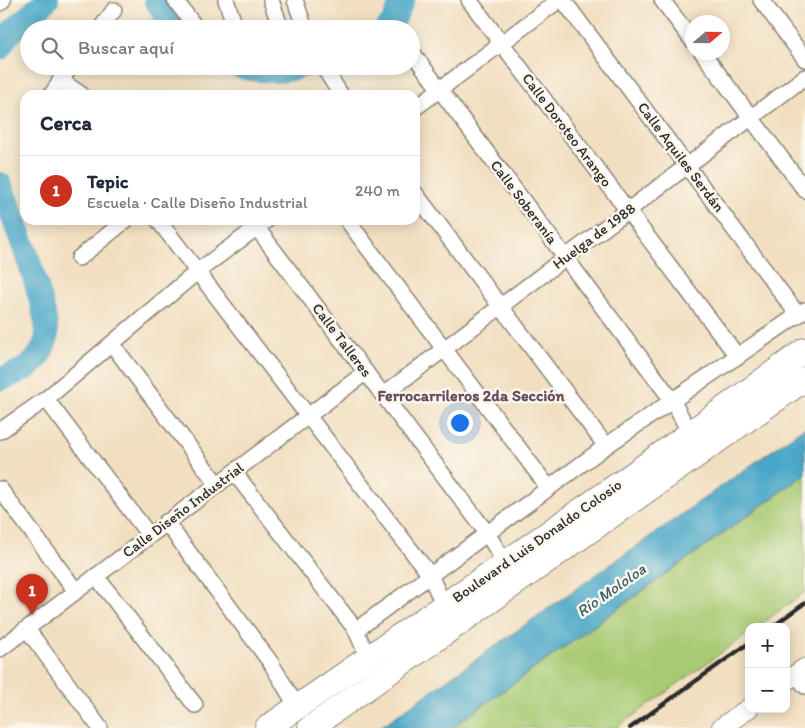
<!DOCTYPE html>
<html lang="es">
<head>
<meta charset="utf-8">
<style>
	body { margin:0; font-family:Itim,sans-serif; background:#f2f2f3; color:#1f2937 }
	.controls { position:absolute; right:15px; bottom:15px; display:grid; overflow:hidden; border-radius:10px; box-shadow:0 2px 12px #0003 }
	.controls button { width:45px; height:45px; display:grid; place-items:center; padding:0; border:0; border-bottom:1px solid #e0e1e3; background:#fff; color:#1f2937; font:25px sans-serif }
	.compass { position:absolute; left:685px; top:15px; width:45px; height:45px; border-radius:50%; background:#fff; box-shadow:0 2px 12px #0003; rotate:70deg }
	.you { position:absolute; left:459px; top:422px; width:18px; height:18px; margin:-12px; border:4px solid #fff; border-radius:50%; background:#1a73e8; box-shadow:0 0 0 8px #1a73e833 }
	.badge { display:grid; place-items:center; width:32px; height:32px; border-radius:50%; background:#c8321e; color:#fff; font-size:16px; font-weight:700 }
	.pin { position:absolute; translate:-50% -41px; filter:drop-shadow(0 1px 2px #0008) }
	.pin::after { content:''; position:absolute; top:26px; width:18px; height:15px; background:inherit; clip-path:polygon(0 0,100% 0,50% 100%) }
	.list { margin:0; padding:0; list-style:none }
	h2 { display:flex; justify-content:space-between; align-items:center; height:65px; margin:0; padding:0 20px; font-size:21px }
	h2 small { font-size:16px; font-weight:400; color:#747a83 }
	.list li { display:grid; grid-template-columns:32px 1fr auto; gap:15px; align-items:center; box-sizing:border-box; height:70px; padding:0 20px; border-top:1px solid #e0e1e3 }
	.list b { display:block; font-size:19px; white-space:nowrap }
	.list p { margin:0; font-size:16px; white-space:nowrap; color:#747a83 }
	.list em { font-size:16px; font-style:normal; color:#747a83 }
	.icon { flex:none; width:28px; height:28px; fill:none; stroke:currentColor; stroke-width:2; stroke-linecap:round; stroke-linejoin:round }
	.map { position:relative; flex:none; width:805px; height:728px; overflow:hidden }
	.search { position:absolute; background:#fff; box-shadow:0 2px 12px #0003; left:20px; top:20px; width:400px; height:55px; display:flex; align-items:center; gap:12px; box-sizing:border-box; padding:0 18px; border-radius:28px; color:#747a83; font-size:19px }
	.panel { position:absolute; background:#fff; box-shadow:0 2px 12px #0003; left:20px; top:90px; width:400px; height:135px; border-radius:15px }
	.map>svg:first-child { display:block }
	.green { fill:#a8ca73; stroke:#6a7a4f }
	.water { fill:#48a7c7; stroke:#3a6979 }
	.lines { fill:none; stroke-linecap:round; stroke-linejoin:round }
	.river { stroke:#48a7c7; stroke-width:24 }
	.minor-casing { stroke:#8e8576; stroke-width:18 }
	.tertiary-casing { stroke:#8e8576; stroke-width:21 }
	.primary-casing { stroke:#8e8576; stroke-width:26 }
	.minor { stroke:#fff; stroke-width:15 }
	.tertiary { stroke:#fff; stroke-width:19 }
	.primary { stroke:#fff; stroke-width:24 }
	.rail { stroke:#2b2b2b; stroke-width:4 }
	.labels { text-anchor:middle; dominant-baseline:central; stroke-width:5; stroke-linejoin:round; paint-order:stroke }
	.street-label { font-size:15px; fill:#2b2b2b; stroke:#fbf7ec }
	.neighbourhood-label { font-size:16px; font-weight:bold; fill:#664d5f; stroke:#fbf7ec }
	.water-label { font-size:16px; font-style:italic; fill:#375d69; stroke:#fbf7ec }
</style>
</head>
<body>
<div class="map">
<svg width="805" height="728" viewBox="0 0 805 728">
	<rect width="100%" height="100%" fill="#fbf7ec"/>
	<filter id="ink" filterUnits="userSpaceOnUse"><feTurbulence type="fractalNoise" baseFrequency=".02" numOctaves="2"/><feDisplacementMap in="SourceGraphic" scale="10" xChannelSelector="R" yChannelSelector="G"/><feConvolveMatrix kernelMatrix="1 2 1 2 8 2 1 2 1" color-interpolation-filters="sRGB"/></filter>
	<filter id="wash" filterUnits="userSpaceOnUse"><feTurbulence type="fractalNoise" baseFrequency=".0096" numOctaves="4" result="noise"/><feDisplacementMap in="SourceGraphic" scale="20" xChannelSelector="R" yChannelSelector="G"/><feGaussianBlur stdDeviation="1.12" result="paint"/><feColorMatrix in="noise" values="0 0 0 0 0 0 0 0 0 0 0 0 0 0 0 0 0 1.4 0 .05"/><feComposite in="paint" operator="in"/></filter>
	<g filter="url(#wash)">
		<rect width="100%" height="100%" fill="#f2dfc1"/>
		<polygon class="green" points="805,475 805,593 801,595 757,627 749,627 749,633 616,728 452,728"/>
		<polygon class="water" points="805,427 805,474 451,728 379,728"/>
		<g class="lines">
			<g class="river">
				<polyline points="156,0 174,29"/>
				<polyline points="387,29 392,24 403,0"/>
				<polyline points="0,48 7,36 47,0"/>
				<path d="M238,66C259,71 281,74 302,66"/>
				<path d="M0,184C10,209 53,318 46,340C38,366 24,371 0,379"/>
			</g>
		</g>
	</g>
	<g filter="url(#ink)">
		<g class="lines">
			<g class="minor-casing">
				<g id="minor">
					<polyline points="175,0 197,29"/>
					<polyline points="226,0 236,29"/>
					<polyline points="271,0 281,29"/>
					<polyline points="295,0 305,29"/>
					<polyline points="469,0 738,357"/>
					<polyline points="563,0 798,315"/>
					<polyline points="662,0 692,40"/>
					<polyline points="761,0 805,59"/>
					<polyline points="0,3 3,0"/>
					<polyline points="100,29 114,10"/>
					<polyline points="411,51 672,400 690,433"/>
					<polyline points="702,52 805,190"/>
					<polyline points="323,66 341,95"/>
					<polyline points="60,80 82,95"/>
					<polyline points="51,95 71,66"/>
					<polyline points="415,108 559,0"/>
					<polyline points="415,193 606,446"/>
					<polyline points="158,220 430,575 444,606"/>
					<polyline points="251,220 487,533 505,563"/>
					<polyline points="347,220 548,487"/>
					<polyline points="79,258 126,220"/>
					<polyline points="112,344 217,484"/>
					<polyline points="383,395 805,77"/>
					<polyline points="46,399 149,535"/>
					<polyline points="0,431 46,399 198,271 267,220"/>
					<polyline points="234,472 356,630 368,658"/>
					<polyline points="0,489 76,591"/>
					<polyline points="166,522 271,663 297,707"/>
					<polyline points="96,576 195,705"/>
					<polyline points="27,629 100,728"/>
					<polyline points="356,630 606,446 805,310"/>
					<polyline points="0,649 366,372"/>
					<polyline points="796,674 805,686"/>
				</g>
			</g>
			<g class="tertiary-casing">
				<g id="tertiary">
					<polyline points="786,681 805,668"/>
					<polyline points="721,728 749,708"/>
				</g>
			</g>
			<g class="primary-casing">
				<g id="primary">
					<polyline points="267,728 629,477 805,350"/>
					<polyline points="310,728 805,379"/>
				</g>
			</g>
			<use href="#minor" class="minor"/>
			<use href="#tertiary" class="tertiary"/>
			<use href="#primary" class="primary"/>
			<g class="rail">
				<polyline points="772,627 805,603"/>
				<polyline points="630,728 749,643"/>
			</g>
		</g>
	</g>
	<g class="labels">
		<g class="street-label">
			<text transform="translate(567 130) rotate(53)">Calle Doroteo Arango</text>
			<text transform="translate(681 157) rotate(53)">Calle Aquiles Serdán</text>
			<text transform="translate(524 202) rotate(53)">Calle Soberanía</text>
			<text transform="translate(594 236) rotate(-37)">Huelga de 1988</text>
			<text transform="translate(342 340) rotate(53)">Calle Talleres</text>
			<text transform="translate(183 510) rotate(-37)">Calle Diseño Industrial</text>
			<text transform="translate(537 541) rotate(-35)">Boulevard Luis Donaldo Colosio</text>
		</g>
		<g class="neighbourhood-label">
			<text x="471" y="395">Ferrocarrileros 2da Sección</text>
		</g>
		<g class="water-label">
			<text transform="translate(611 590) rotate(-35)">Río Mololoa</text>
		</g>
	</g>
</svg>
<div class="controls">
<button>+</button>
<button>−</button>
</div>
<svg class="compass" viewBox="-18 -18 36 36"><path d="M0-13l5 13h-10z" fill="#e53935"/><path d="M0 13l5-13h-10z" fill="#747a83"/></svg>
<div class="you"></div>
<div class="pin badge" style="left:32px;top:615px">1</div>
<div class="search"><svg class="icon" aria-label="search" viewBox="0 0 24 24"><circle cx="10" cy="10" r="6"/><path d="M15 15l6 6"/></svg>Buscar aquí</div>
<section class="panel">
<h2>Cerca<small></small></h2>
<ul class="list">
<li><span class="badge">1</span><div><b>Tepic</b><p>Escuela · Calle Diseño Industrial</p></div><em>240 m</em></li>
</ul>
</section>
</div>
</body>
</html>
